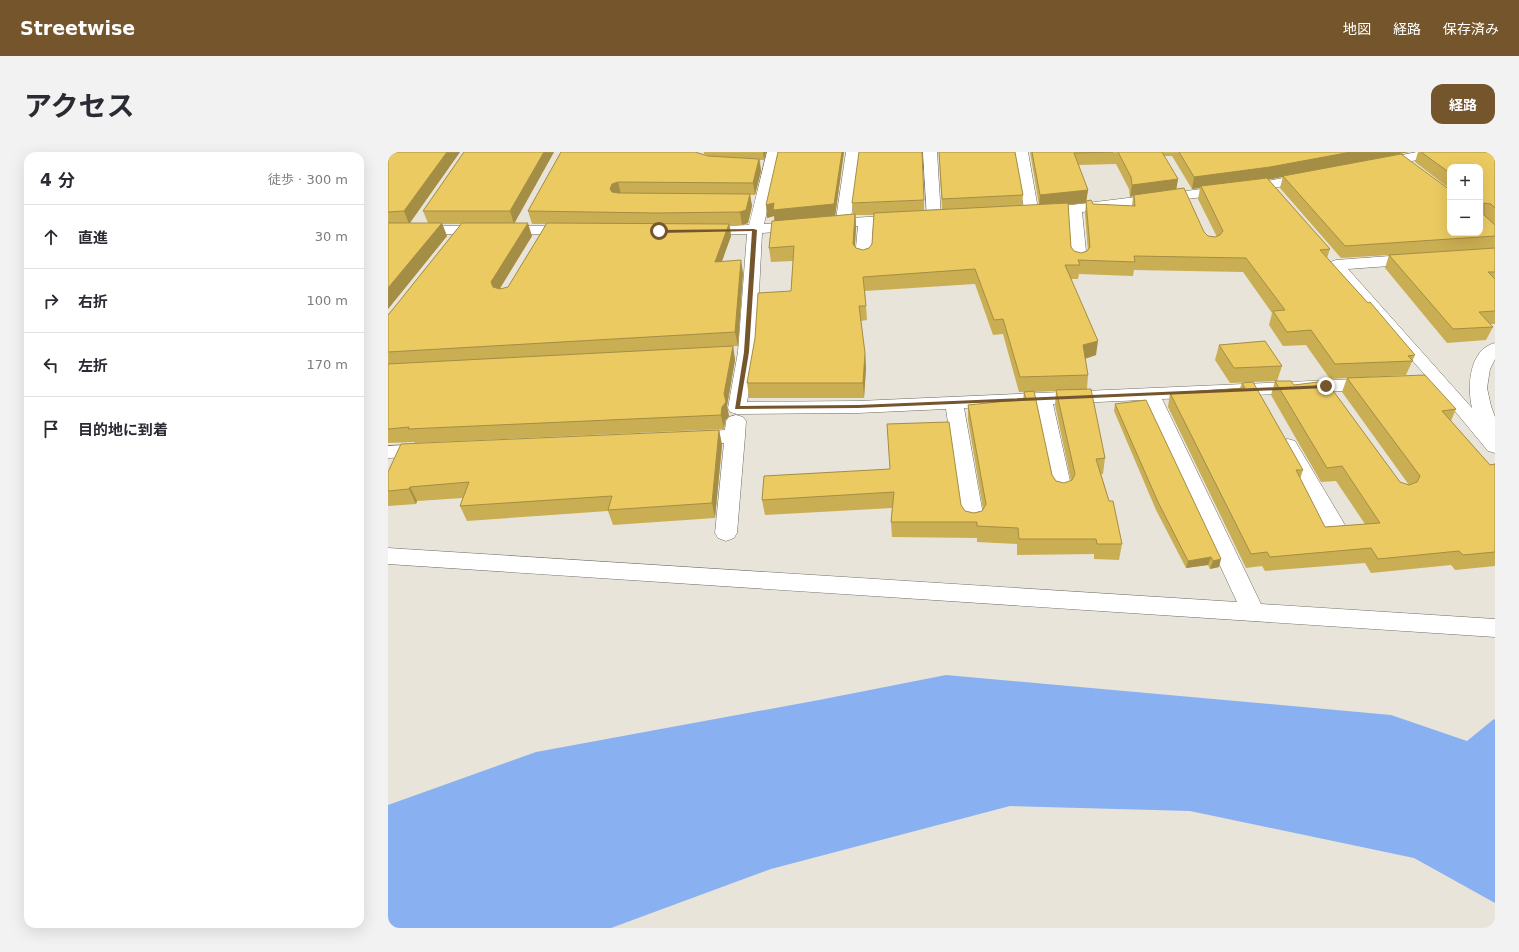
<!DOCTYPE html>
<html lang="ja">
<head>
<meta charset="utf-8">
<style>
	body { margin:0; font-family:"DejaVu Sans","Noto Sans JP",sans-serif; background:#f2f2f3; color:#2b2b33 }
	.controls { position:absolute; right:12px; top:12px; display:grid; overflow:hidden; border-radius:8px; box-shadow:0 4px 16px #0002 }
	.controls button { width:36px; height:36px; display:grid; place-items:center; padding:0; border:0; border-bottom:1px solid #e1e1e2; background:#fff; color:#2b2b33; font:20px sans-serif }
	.stop { position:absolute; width:12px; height:12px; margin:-9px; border:3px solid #75552b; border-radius:50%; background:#fff }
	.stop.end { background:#75552b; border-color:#fff; box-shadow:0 1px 4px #0008 }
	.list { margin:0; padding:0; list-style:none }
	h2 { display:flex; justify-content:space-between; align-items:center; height:52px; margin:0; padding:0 16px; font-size:17px }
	h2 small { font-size:13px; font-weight:400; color:#7c7c81 }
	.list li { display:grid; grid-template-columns:26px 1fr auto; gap:12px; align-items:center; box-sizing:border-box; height:64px; padding:0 16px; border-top:1px solid #e1e1e2 }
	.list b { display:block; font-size:15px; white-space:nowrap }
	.list em { font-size:13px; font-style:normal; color:#7c7c81 }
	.icon { flex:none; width:22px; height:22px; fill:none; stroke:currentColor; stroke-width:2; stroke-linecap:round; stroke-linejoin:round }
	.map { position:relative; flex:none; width:1107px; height:776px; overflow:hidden; border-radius:12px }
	header { display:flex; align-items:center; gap:24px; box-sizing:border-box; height:56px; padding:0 20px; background:#75552b; color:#fff }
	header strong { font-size:19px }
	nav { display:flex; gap:22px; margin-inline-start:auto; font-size:14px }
	.intro { display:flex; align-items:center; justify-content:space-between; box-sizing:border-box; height:96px; padding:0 24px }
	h1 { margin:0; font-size:28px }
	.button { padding:10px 18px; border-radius:12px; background:#75552b; color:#fff; font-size:14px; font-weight:700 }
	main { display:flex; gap:24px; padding:0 24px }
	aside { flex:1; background:#fff; border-radius:12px; box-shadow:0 4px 16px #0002 }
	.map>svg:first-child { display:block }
	.water { fill:#89b1f2 }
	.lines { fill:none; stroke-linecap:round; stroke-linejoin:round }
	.minor-casing { stroke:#6e6b62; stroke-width:1 }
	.minor { fill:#fff; fill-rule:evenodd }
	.wall { fill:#caae53; fill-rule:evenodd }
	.shaded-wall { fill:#a48d44 }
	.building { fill:#ebca61; stroke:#a48d44 }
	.route { fill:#75552b }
</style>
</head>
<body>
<header>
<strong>Streetwise</strong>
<nav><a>地図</a><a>経路</a><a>保存済み</a></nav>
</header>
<div class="intro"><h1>アクセス</h1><a class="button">経路</a></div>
<main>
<aside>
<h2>4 分<small>徒歩 · 300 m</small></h2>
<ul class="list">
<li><svg class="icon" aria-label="ahead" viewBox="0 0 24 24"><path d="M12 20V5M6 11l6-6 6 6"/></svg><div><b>直進</b></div><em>30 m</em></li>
<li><svg class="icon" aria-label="right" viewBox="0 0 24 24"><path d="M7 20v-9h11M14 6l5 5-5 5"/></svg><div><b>右折</b></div><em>100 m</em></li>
<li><svg class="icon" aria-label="left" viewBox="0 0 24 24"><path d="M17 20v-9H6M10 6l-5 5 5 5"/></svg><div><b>左折</b></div><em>170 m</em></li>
<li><svg class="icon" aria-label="arrive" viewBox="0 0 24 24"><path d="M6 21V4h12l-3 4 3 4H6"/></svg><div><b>目的地に到着</b></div></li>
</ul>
</aside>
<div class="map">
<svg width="1107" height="776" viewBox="0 0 1107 776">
	<rect width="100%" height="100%" fill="#e8e4d9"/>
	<polygon class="water" points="558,523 1003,563 1079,589 1106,567 1107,568 1107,751 1026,706 802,659 622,654 383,717 223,776 0,776 0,653 148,600 431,548"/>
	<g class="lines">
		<g class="minor-casing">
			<g id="minor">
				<path d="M379,0H393L376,72L448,67L458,0H472L463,66L514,63L519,64L521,67L519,70L485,73L483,106L481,109L475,111L469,109L467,106L470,74L374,81L368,200L359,250L470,249L1038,224L940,113L942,110L948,108L1029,102L1035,104L1037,107L1035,110L1029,112L960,117L1084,256C1079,235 1081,197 1107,191V207L1102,217L1099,236L1103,254L1107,265V301L1100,299L1047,235L774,247L873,452L1107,467V485L0,412V396L849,450L755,248L665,252L684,338L681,343L674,345L667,343L664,338L646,253L576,256L596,368L593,373L585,375L577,373L574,368L558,257L470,261L349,262L342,260L340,256L350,200L359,82L313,83L308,82L306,79L308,76L313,75L361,73Z"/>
				<polygon points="535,0 549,0 553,66 551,69 546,70 541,69 539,66"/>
				<polygon points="626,0 640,0 650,57 879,29 922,21 927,22 929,25 927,28 922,29 879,37 694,60 699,109 697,112 691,114 685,112 683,109 680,62 644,66 639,65 637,62"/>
				<polygon points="1029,0 1056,0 1054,3 989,16 984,15 982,12 984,9"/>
				<polygon points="0,74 185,74 190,75 192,78 190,81 185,82 0,82"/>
				<polygon points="348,263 355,265 358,269 357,284 349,381 346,386 338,389 330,386 327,381 336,291 304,292 297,290 294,286 297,282 304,280 337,278 338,269 341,265"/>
				<polygon points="900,287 907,289 957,373 954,378 946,381 938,378 935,373 890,293 893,289"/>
				<polygon points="40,292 47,293 50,298 47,303 40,304 0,306 0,294"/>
			</g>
		</g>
		<use href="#minor" class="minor"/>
	</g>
	<g class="wall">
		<polygon points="0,0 72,0 22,71 40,71 35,59 76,0 166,0 126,71 144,84 111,137 120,135 158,72 144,72 140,59 173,0 323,5 316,2 316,0 378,0 376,8 372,8 373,19 367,43 362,43 364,54 360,71 354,73 342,73 343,84 334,109 355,121 350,194 309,196 345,194 347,208 339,254 341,264 337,269 336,277 27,291 26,290 0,291 0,162 1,162 73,72 54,72 59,84 0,157"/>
		<path d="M390,0H456L447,64L465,62L464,51L536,48V58L554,57L551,0H627L635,43L634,53H651L642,0H1021L1001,4L1062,81L1092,15H1062V37L1027,10L1030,0H1107V172H1102L1105,175L1098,188L1059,191L997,116L1001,103L953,106L892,36L895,24L880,27L942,97L939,106L1027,203L1018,223L942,227L918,193L895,194L881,173L884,161L855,120L746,118L745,124L691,122L690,127H683L708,203L697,207L700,223L699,237L717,306L715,322H713L734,392L731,408L706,407V402L629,403V392L589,390V386L504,385L503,370L504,356L377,363L374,348L502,317L573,353L577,359L586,361L594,359L595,357L580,268V253L635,248L636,240H631L615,182L605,183L587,132L477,139L479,168L473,169L477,201L478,216L476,246H361L359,231L403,139L405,109L383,110L381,96L386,69V64L379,66ZM776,4H784L804,37L812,36L810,47L829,85H827L820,84L816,80L788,37L790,27ZM728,12L741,37L742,45L745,44L744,54L705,52L698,49L700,38L690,13ZM698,51L697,62L700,99H699L693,101L686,99L683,95L680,53ZM468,63H486L484,92L481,96L475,98L468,96L467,95L468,76ZM668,239L667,253L683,329L676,331L668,329L664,323L646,240Z"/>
		<polygon points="831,193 894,214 889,229 842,231 827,208"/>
		<polygon points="959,226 1068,257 1063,269 1102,313 1107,312 1107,414 1067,418 1063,413 983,421 977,411 877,419 874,414 858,416 780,255 782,241 852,236 854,231 915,318 912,327 937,375 977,372 948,329 933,330 883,243 887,229 906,233 1012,330 1021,333 954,240"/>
		<polygon points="727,252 831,415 822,417 820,413 798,416 768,358 726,259"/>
		<polygon points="331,278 334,293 327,366 225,373 220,359 79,369 72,354 75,346 29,349 28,352 0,354 0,320"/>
	</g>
	<g class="shaded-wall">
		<polygon points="59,0 72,0 21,72 16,59"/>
		<polygon points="156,0 166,0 126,72 122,59"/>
		<polygon points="375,0 378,0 376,8"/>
		<polygon points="454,0 456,0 447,65 387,70 386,64 379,66 378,53"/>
		<polygon points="963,0 1021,0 879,28 813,34 812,36 804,37 806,25"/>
		<polygon points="371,7 373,19 367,43 365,31"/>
		<polygon points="790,27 788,39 746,43 745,44 742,45 744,33"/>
		<polygon points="230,30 233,42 227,44 222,37 224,32"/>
		<polygon points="700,38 698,51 651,55 652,43"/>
		<polygon points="362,42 364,54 360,71 354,73 352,60"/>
		<polygon points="467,62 468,76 466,106 465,92"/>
		<polygon points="54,71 59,84 0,157 0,136"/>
		<polygon points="140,71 144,84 108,143 103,130"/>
		<polygon points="341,72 343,84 329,123 327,110"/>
		<polygon points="353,108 355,121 350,194 347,180"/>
		<polygon points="710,189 708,203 693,208 695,193"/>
		<polygon points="345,194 347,208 339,254 341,264 337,269 336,277 333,263 336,242"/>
		<polygon points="477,201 478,216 476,246 475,231"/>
		<polygon points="331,278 334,293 327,366 324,351"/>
		<polygon points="22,335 29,349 28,352 21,337"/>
		<polygon points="823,405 820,413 798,416 800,409"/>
		<polygon points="833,407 831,415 822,417 825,409"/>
	</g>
	<g class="building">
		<polygon points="0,0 59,0 16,59 0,60"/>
		<polygon points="76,0 156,0 122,59 35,59"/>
		<polygon points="173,0 307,0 320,4 371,7 365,31 230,30 224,32 222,37 224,40 230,41 362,42 358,58 352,60 268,61 140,59"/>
		<polygon points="390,0 454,0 446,52 385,58 386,51 378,53"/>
		<polygon points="471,0 534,0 536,48 464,51"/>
		<polygon points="551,0 627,0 635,43 554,47"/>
		<polygon points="644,0 725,0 686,1 700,38 652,43"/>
		<polygon points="730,0 774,0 790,27 744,33 743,25"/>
		<polygon points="791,0 963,0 882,15 806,25"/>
		<polygon points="1033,0 1107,0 1107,56 1103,52 1096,51 1096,63 1107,73 1107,84 957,94 895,24 1013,2 1062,38 1062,81 1092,81 1092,15 1062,15 1062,21"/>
		<polygon points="879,26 942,97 932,98 980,151 982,150 1027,203 1020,204 1025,209 947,212 923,178 899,180 885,159 897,158 858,106 746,104 747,110 690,108 692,113 677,113 710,189 695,193 700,223 632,225 615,167 606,168 587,117 475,125 478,154 471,154 477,201 475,231 359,231 367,186 370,141 403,139 406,94 381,96 384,69 467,62 465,92 468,96 475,98 481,96 484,92 486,61 680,51 683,95 686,99 693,101 699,99 702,95 698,49 703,48 705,52 747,54 746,43 796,36 816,80 820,84 827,85 832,83 835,79 813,34"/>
		<polygon points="0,71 54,71 0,136"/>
		<polygon points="74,71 140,71 103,130 105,135 112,137 120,135 159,71 341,72 327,110 353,108 347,180 0,200 0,162 1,162"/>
		<polygon points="1107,96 1107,120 1100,120 1107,127 1107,159 1091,160 1105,175 1065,177 1001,103"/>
		<polygon points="877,189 894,214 846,216 831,193"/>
		<polygon points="345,194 336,242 338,250 334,255 333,263 20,277 21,275 0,277 0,212"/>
		<polygon points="1037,223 1068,257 1054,259 1102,313 1107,312 1107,400 1075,403 1071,399 990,407 983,396 882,405 879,400 863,402 782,241 857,236 854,231 865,230 915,318 908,318 937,375 992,371 954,314 939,316 887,229 903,229 906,233 938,229 1012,330 1021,333 1029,330 1032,324 959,226"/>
		<polygon points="703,237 717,306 708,307 721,349 725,349 734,392 709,392 708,387 631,387 630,376 589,374 589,370 503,370 506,340 374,348 376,324 502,317 499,272 561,270 573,353 577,359 586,361 594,359 598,352 580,253 638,247 636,240 646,239 664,323 668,329 676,331 684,328 687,322 668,238"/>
		<polygon points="758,248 833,407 825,409 823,405 800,409 770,350 727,252"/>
		<polygon points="331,278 324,351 220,358 224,344 72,354 81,330 22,335 21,337 0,339 0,320 13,292"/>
	</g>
	<polygon class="route" points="366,77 369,78 361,200 352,254 470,253 938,233 941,234 938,236 470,256 347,257 356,200 364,79 271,81 269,79 271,78"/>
</svg>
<div class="controls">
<button>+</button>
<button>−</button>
</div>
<div class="stop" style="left:271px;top:79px"></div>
<div class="stop end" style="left:938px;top:234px"></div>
</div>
</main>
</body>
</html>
